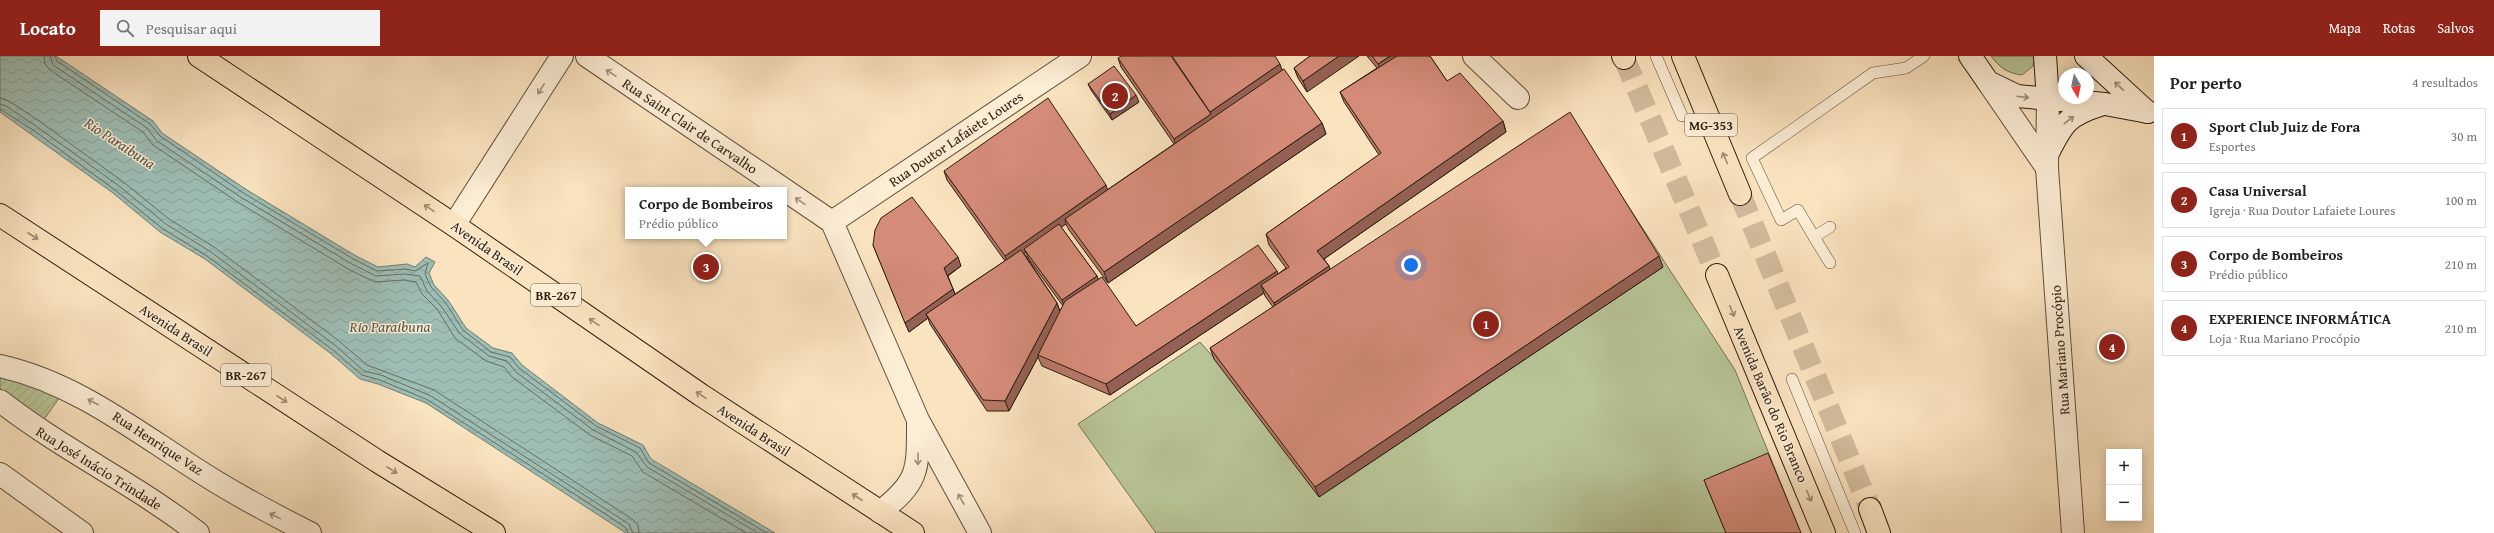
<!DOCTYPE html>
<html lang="pt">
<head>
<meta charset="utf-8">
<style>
	body { margin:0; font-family:"Gentium Book Plus",serif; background:#f2f2f2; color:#222 }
	.controls { position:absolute; right:12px; bottom:12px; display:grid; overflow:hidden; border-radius:0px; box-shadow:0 2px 10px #0003 }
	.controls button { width:36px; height:36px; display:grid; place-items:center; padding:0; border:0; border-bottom:1px solid #e0e0e0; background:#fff; color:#222; font:20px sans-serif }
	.compass { position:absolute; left:2058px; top:12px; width:36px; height:36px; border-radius:50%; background:#fff; box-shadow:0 2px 10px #0003; rotate:171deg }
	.you { position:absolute; left:1411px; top:209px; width:14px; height:14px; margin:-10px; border:3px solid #fff; border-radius:50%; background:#1a73e8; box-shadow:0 0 0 6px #1a73e833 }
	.badge { display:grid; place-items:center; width:26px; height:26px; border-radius:50%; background:#8f2418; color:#fff; font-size:13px; font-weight:700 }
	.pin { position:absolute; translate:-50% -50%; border:2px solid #fff; box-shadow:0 1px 4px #0006 }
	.popup { position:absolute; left:625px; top:131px; width:162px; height:52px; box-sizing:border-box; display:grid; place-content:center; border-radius:0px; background:#fff; filter:drop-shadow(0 1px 3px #0005); font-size:13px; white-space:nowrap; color:#767676 }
	.popup b { font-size:15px; color:#222 }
	.popup::after { content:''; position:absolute; left:50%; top:100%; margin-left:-8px; border:8px solid transparent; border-top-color:#fff }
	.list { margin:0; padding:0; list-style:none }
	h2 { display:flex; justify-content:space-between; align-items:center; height:52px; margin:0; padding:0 16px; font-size:17px }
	h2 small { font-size:13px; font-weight:400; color:#767676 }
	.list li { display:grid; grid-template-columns:26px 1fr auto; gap:12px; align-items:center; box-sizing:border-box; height:56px; margin:0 8px 8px; padding:0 8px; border:1px solid #e0e0e0; border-radius:0px }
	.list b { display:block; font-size:15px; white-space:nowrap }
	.list p { margin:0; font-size:13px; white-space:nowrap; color:#767676 }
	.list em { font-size:13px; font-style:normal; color:#767676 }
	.icon { flex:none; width:22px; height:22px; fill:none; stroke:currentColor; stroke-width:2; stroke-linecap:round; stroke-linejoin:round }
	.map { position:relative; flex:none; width:2154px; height:477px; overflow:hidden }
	header { display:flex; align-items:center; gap:24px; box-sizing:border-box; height:56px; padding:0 20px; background:#8f2418; color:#fff }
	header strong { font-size:19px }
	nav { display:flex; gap:22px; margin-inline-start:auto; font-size:14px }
	.search { width:280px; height:36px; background:#f2f2f2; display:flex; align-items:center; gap:10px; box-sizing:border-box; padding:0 14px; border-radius:0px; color:#767676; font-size:15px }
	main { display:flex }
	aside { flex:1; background:#fff }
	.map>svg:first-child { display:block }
	.park { fill:#b8c597; stroke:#727154 }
	.garden { fill:url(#garden-furrows); stroke:#727154 }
	.water { fill:url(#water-waves); stroke:#707e73 }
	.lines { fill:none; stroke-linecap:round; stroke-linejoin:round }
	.shore { stroke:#656e62; stroke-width:1 }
	.primary-tunnel { stroke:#d1bb9c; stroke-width:22; stroke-dasharray:22 11; stroke-linecap:butt }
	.lane-casing { stroke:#604e3c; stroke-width:12 }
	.street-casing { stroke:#604e3c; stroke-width:24 }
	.secondary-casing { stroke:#2c1d10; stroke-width:24 }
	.primary-casing { stroke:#2c1d10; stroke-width:24 }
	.highway-casing { stroke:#2c1d10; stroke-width:24 }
	.lane { stroke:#fcedd5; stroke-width:11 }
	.street { stroke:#fcedd5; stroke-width:22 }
	.secondary { stroke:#fcedd5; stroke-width:22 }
	.primary { stroke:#fae3bf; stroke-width:22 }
	.highway { stroke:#fae3bf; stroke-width:22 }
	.wall { fill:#b67867; stroke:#2c1d10; fill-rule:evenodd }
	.shaded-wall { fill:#946154; stroke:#2c1d10 }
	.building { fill:#d48b78; stroke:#2c1d10 }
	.oneway { stroke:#9e8f7c }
	.oneway2 { stroke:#9d8a70 }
	.labels { text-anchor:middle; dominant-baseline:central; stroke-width:3; stroke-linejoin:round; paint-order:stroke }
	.shield { fill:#fcedd5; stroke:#6a5b4b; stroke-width:1 }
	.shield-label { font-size:13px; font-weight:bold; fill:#2c1d10 }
	.street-label { font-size:14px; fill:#2c1d10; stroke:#fcedd5 }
	.water-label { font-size:15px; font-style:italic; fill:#54554a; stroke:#fcedd5 }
</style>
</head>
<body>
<header>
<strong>Locato</strong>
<div class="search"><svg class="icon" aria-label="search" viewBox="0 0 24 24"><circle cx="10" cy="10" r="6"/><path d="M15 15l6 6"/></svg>Pesquisar aqui</div>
<nav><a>Mapa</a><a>Rotas</a><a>Salvos</a></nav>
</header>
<main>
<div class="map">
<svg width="2154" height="477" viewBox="0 0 2154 477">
	<defs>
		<pattern id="garden-furrows" width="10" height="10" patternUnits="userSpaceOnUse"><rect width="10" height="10" fill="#b8c597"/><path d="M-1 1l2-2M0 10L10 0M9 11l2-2" fill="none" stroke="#9ea981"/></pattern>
		<pattern id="water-waves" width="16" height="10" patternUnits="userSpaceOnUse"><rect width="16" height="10" fill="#9ebeb5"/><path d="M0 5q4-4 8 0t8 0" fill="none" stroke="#88a39b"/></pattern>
	</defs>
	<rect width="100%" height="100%" fill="#fae3bf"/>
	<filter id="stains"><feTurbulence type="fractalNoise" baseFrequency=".005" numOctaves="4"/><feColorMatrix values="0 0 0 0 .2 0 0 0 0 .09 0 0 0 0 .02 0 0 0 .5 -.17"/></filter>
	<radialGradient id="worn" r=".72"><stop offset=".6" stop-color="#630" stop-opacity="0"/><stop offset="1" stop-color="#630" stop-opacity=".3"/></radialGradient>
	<g class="park">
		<path d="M1991,0H2035L2033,10L2022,19C2007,17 2000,12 1991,0Z"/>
		<polygon points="1574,67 1735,314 1801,477 1156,477 1078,368 1200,286 1215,303"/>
	</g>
	<polygon class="garden" points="0,314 62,338 40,369 0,340"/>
	<polygon class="water" points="0,0 56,0 153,65 162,77 247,134 356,200 378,211 407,208 415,211 426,201 435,206 429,217 434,229 448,244 466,272 493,292 512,297 522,309 598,367 643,389 651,403 775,477 626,477 426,347 378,328 360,323 330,297 205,203 160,176 113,137 0,56"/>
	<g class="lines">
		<g class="shore">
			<polyline points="44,0 45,8 50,14 143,76 153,89 239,147 350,214 375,226 404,224 416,226 422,238 437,253 455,282 486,305 504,311 512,321 590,379 632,400 643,416 746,477"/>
			<polyline points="50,0 53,9 147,72 157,85 242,142 352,208 376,220 405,218 420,220 427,235 441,250 460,278 489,300 507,305 516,316 593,374 636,396 647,411 758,477"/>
			<polyline points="55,0 57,5 150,68 160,80 245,138 355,204 377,215 406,213 415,215 428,207 425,218 431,231 445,246 463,274 491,296 510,301 519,312 596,370 640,392 649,407 767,477"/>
			<polyline points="0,42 9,45 39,65 122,125 169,163 214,191 339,285 367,309 434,334 632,463 638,469 639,477"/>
			<polyline points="0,48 6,50 36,70 119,130 166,168 211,196 336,290 364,315 381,319 431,340 629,468 633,477"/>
			<polyline points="0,53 33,74 115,134 163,173 207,200 333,294 362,319 380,324 428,344 607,459 626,472 628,477"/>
		</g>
		<g class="primary-tunnel">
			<polyline points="1624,2 1717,219"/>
			<polyline points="1740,138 1870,453"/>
		</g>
		<g class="lane-casing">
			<g id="lane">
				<polyline points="1656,0 1682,60"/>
				<polyline points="1830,171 1814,181 1798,154 1781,164 1752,102 1873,17 1906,12 1924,0"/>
				<polyline points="1814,181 1830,207"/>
				<polyline points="1792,323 1855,477"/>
			</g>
		</g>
		<g class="street-casing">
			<g id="street">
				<polyline points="587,0 832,166 918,364 980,477"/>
				<polyline points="1474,0 1518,42"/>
				<polyline points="1988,26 2047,112"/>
				<polyline points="2048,44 2047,112 2073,477"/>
				<polyline points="832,166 1080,0"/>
				<polyline points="454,169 562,0"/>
				<path d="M0,310C71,326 128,369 188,408C227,434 268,456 310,477"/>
				<path d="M0,345C63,394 135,428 198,477"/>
				<polyline points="0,418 82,477"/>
				<path d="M880,456C919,426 918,414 918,368"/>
			</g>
		</g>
		<g class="secondary-casing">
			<g id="secondary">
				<polyline points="1970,0 1988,26 2017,40 2105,48 2148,56"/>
				<polyline points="2045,0 2048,44"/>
				<polyline points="2086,0 2147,56"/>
				<path d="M2048,97C2063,67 2068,59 2100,49"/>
			</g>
		</g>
		<g class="primary-casing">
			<g id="primary">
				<polyline points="1623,0 1624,2"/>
				<polyline points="1683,0 1740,138"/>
				<polyline points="1717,219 1824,477"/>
				<polyline points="1870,453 1879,477"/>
			</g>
		</g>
		<g class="highway-casing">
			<g id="highway">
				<polyline points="199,0 454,169 701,339 913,477"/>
				<polyline points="0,159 377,405 494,477"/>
			</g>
		</g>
		<use href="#lane" class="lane"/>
		<use href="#street" class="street"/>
		<use href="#secondary" class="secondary"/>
		<use href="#primary" class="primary"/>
		<use href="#highway" class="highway"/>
	</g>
	<g class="wall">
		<polygon points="1310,0 1307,36 1298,22 1294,12"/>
		<path d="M1367,0H1430L1447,25L1503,65L1506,76L1324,203L1329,210L1330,214L1663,211L1319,441L1214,303L1210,292L1273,251L1265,240L1264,237L1110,339L1042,310L1038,301L1009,355H987L930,268L928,262L909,276L873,189L961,210L948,220L955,238L1005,205L947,124L944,115L1107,134L1174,88L1121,11L1118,2L1283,14L1322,67L1326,78L1108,227L1069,174L1066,168L1061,171L1097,220L1098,223L1136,270L1278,218L1286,212L1269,189L1266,178L1379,99L1344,46L1340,36L1377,12ZM1026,196L1028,202L1063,250L1060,255L1057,247L1024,197Z"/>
		<polygon points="1088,28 1139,46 1112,64 1091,34"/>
		<polygon points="1704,424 1801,477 1726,477"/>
	</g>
	<g class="shaded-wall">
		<polygon points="1339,0 1359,0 1307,36 1303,25"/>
		<polygon points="1390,0 1401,0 1382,19 1378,8"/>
		<polygon points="1280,8 1284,19 1177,92 1174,83 1211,58 1210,56"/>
		<polygon points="1136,39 1139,46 1112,64 1110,58"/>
		<polygon points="1503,65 1506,76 1321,205 1317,195"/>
		<polygon points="1322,67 1326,78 1108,227 1104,216"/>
		<polygon points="1106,129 1109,138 1065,163 1066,168 1027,196 1024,193 1026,196 1008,209 1005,200"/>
		<polygon points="1659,200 1663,211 1319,441 1315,431"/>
		<polygon points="958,201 961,210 947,220 944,212"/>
		<polygon points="1329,210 1333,221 1278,258 1274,247"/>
		<polygon points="1277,215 1281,226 1261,229 1264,237 1110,339 1106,328"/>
		<polygon points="1097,220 1100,228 1065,253 1062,244"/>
		<polygon points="953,233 956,241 926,258 928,262 909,276 905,267"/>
		<polygon points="1057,247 1061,258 1038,299 1038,301 1009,355 1005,345"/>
	</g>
	<g class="building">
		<polygon points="1121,0 1171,0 1211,58 1174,83 1118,2"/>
		<polygon points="1172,0 1275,0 1280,8 1210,56"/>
		<polygon points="1310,0 1339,0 1303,25 1294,12"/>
		<polygon points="1372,0 1390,0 1378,8"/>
		<polygon points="1397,0 1430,0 1447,25 1460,17 1503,65 1317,195 1329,210 1274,247 1261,229 1289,211 1266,178 1381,97 1340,36"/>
		<polygon points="1114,10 1136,39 1110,58 1088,28"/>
		<polygon points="1284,13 1322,67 1104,216 1065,163"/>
		<polygon points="1048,42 1106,129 1005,200 944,115"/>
		<polygon points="1570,56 1659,200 1315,431 1210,292"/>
		<polygon points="912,141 958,201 944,212 953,233 905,267 873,189 875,174 881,162"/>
		<polygon points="1059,168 1097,220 1062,244 1024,193"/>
		<polygon points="1258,189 1277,215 1106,328 1038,299 1065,245 1102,221 1136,270"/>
		<polygon points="1021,194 1057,247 1005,345 983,344 926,258"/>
		<polygon points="1768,397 1801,477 1726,477 1704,424"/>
	</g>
	<defs><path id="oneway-shaft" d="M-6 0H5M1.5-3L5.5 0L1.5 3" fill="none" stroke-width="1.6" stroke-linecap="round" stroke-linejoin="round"/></defs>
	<g class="oneway">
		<use href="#oneway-shaft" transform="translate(611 17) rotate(-146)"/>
		<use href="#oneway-shaft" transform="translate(2119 30) rotate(-137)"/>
		<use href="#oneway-shaft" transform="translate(541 33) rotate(122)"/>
		<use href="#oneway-shaft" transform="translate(2023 41) rotate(7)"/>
		<use href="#oneway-shaft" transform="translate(2069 64) rotate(-37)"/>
		<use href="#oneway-shaft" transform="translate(800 145) rotate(-146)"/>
		<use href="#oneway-shaft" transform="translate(93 346) rotate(-153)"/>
		<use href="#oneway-shaft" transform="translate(918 403) rotate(91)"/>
		<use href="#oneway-shaft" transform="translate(961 443) rotate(-119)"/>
		<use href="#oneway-shaft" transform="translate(275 460) rotate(-154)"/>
	</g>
	<g class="oneway2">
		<use href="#oneway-shaft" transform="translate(1725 102) rotate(-113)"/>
		<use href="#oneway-shaft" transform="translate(429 152) rotate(-146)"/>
		<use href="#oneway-shaft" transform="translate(33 180) rotate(33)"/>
		<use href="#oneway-shaft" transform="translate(1732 255) rotate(67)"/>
		<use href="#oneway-shaft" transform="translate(594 266) rotate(-145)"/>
		<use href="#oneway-shaft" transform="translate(701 339) rotate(-146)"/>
		<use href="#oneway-shaft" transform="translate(282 343) rotate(33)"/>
		<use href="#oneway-shaft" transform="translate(392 414) rotate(32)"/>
		<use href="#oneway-shaft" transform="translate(1809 440) rotate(67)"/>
		<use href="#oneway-shaft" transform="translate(857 441) rotate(-147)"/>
	</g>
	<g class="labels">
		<g class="shield">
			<rect x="1685" y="58" width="52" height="22" rx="3"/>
			<rect x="531" y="228" width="50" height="22" rx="3"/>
			<rect x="221" y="308" width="50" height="22" rx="3"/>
		</g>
		<g class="shield-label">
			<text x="1711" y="69">MG-353</text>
			<text x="556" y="239">BR-267</text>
			<text x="246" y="319">BR-267</text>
		</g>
		<g class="street-label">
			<text transform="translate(690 70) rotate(34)">Rua Saint Clair de Carvalho</text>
			<text transform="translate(956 83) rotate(-34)">Rua Doutor Lafaiete Loures</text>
			<text transform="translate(487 192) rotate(35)">Avenida Brasil</text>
			<text transform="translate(176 274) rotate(33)">Avenida Brasil</text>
			<text transform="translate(2060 294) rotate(-94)">Rua Mariano Procópio</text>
			<text transform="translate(1771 348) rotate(67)">Avenida Barão do Rio Branco</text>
			<text transform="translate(754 374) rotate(33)">Avenida Brasil</text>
			<text transform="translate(158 387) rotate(33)">Rua Henrique Vaz</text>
			<text transform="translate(99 412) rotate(32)">Rua José Inácio Trindade</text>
		</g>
		<g class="water-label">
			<text transform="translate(120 87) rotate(33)">Rio Paraibuna</text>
			<text x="390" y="270">Rio Paraibuna</text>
		</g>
	</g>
	<rect width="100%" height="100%" filter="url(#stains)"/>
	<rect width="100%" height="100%" fill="url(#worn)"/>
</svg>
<div class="controls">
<button>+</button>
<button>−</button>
</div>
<svg class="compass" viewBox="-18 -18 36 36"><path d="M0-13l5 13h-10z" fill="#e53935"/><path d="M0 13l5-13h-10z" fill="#767676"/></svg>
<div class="you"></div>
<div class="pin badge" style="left:1486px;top:268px">1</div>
<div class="pin badge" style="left:1115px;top:40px">2</div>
<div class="pin badge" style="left:706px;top:211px">3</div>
<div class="popup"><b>Corpo de Bombeiros</b>Prédio público</div>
<div class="pin badge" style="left:2112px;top:291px">4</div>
</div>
<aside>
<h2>Por perto<small>4 resultados</small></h2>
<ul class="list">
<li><span class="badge">1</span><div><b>Sport Club Juiz de Fora</b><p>Esportes</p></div><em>30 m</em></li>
<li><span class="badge">2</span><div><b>Casa Universal</b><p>Igreja · Rua Doutor Lafaiete Loures</p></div><em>100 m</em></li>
<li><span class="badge">3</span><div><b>Corpo de Bombeiros</b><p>Prédio público</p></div><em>210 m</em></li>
<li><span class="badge">4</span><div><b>EXPERIENCE INFORMÁTICA</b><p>Loja · Rua Mariano Procópio</p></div><em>210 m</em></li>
</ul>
</aside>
</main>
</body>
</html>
